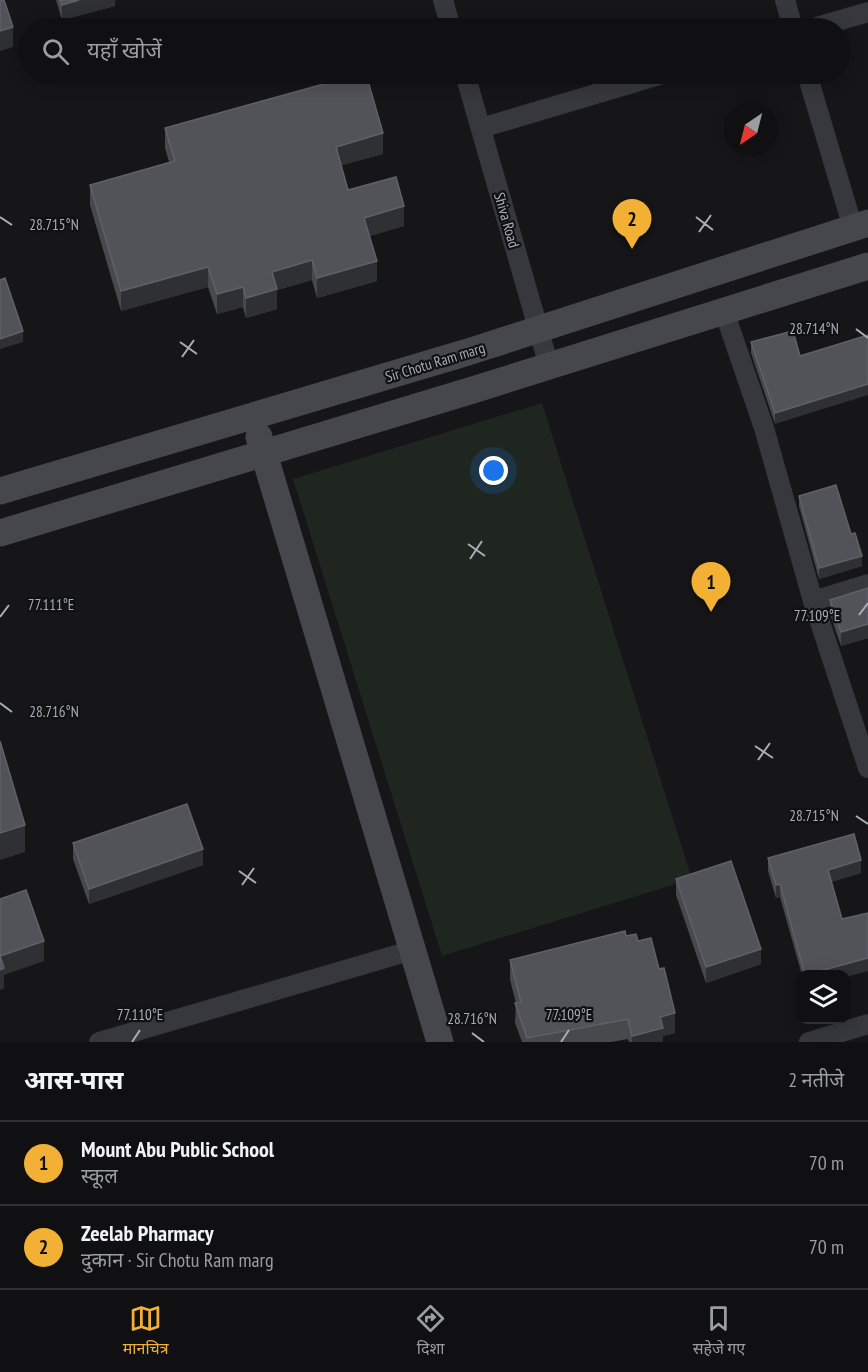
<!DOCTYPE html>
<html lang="hi">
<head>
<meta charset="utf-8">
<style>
	body { margin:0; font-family:"PT Sans Narrow","Noto Sans Devanagari",sans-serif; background:#1e1e20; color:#f1f3f6 }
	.controls { position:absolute; right:18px; bottom:18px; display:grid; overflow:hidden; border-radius:12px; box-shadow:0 3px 15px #0003 }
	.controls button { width:54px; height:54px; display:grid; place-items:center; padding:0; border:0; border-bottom:2px solid #303032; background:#101012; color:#f1f3f6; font:30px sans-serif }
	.compass { position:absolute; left:724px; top:102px; width:54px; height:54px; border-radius:50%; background:#101012; box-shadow:0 3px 15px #0003; rotate:215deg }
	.you { position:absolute; left:494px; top:471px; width:21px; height:21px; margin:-15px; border:4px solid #fff; border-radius:50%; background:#1a73e8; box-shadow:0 0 0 9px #1a73e833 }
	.badge { display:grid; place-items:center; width:39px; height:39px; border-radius:50%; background:#f2b134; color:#111; font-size:20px; font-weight:700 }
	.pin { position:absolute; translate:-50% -50px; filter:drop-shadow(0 2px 3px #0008) }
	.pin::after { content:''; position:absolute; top:32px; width:21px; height:18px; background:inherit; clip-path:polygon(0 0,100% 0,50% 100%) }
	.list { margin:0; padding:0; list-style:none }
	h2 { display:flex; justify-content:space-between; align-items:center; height:78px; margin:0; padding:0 24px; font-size:26px }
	h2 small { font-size:20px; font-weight:400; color:#9c9d9f }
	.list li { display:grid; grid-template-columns:39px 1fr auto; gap:18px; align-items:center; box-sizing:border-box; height:84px; padding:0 24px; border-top:2px solid #303032 }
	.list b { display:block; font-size:22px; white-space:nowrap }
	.list p { margin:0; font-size:20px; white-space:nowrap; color:#9c9d9f }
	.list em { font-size:20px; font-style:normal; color:#9c9d9f }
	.icon { flex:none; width:33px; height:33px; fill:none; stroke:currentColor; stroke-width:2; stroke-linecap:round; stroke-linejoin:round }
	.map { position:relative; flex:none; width:868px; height:1042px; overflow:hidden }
	.search { position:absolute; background:#101012; box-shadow:0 3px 15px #0003; left:18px; right:18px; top:18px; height:66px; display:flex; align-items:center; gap:15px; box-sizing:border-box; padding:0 21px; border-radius:33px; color:#9c9d9f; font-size:22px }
	.sheet { height:246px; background:#101012 }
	nav { display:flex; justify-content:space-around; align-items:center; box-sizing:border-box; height:84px; border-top:2px solid #303032; background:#101012; font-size:16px; color:#9c9d9f }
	nav a { display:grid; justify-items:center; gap:3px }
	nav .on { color:#f2b134 }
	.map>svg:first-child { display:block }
	.green { fill:#1e261f }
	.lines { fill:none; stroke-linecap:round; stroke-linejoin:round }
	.street { stroke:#37383d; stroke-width:20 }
	.secondary { stroke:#45474d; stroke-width:27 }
	.wall { fill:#47494d }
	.shaded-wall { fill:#2f3033 }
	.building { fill:#525359; stroke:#5f6168; stroke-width:1.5 }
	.ticks { fill:none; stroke:#a8adb8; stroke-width:2 }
	.labels { text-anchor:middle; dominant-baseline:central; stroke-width:4.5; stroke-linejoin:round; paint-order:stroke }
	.street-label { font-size:15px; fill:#a8adb8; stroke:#111113 }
	.ticks-label { font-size:15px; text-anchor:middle; fill:#a8adb8; stroke:#111113; stroke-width:4.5; stroke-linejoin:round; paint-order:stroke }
</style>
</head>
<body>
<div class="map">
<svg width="868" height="1042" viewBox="0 0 868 1042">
	<rect width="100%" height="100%" fill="#161618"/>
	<polygon class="green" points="542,403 692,879 442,956 293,479"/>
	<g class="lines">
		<g class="street">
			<polyline points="443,0 451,28"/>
			<polyline points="785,0 793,28"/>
			<polyline points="813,28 868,12"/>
			<polyline points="465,74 549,366"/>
			<polyline points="807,74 853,228"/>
			<polyline points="481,128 663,74"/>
			<polyline points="724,311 764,428 813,601 868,768"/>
			<polyline points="813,601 868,584"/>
			<polyline points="99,1042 413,950"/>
			<polyline points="809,1042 868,1024"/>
		</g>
		<g class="secondary">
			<polyline points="259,437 440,1042"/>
			<polyline points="0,491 468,352 868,223"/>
			<polyline points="0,533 476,389 868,266"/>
		</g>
	</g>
	<g class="wall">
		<polygon points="56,0 115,0 115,6 62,20"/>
		<polygon points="165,128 383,154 341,165 348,190 404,226 369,236 377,281 317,298 312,280 277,290 277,309 246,318 243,307 217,314 208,287 121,311 90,205 90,185 169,162 165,148"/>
		<polygon points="793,331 775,424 751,353 751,342"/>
		<polygon points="799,496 851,534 862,566 819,579 799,506"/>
		<polygon points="868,588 868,638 841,646 830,614 830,600"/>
		<polygon points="73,843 203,865 89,904 73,859"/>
		<polygon points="768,858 861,873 831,882 842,919 846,975 802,975 780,897 776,898 768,871"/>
		<polygon points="676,879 761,964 706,983 676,895"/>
		<polygon points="626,936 638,941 675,1033 663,1036 663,1042 629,1042 628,1039 611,1042 522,1042 515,1023 516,1003 510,980 510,960"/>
	</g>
	<g class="shaded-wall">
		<polygon points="79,0 115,0 115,6 62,20 62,5"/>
		<polygon points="13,27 13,47 0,51 0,31"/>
		<polygon points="383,133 383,154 336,167 336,147"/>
		<polygon points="404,206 404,226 364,238 364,218"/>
		<polygon points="312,260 312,280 277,290 277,309 246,318 246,298 272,272"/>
		<polygon points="377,261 377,281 317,298 317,278"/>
		<polygon points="208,267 208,287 121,311 121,291"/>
		<polygon points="243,287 243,307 217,314 217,294"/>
		<polygon points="23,331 23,342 0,349 0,339"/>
		<polygon points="868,384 868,395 775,424 775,413"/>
		<polygon points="862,556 862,566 819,579 819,568"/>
		<polygon points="868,624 868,638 841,646 841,632"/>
		<polygon points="25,825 25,852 0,860 0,833"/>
		<polygon points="203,849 203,865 89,904 89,889"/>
		<polygon points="861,860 861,873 828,883 828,870"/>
		<polygon points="780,884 780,897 776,898 776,885"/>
		<polygon points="44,941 44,961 4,975 4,988 0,990 0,956"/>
		<polygon points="761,949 761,964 706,983 706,967"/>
		<polygon points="868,958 868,971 846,977 846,975 807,975"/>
		<polygon points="675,1013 675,1033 663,1036 663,1042 632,1042 632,1036 660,1017"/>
	</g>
	<g class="building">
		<polygon points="0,0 4,0 13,27 0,31"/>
		<polygon points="60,0 79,0 62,5"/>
		<polygon points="360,74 366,74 383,133 336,147 348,190 396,177 404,206 364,218 377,261 317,278 312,260 272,272 277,289 246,298 243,287 217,294 208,267 121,291 90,185 175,161 165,128"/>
		<polygon points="5,278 23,331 0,339 0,280"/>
		<polygon points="793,331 800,356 868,335 868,384 775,413 751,342"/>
		<polygon points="836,485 851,534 855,533 862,556 819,568 799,496"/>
		<polygon points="868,588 868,624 841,632 830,600"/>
		<polygon points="0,741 25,825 0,833"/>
		<polygon points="187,804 203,849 89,889 73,843"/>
		<polygon points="854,834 861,860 828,870 842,919 868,913 868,958 805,975 780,884 776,885 768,858"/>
		<polygon points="731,861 761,949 706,967 676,879"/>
		<polygon points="26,890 44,941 0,956 4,968 0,970 0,899"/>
		<polygon points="625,931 626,936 636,934 638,941 651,938 659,969 664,968 675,1013 660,1017 663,1028 632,1036 628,1019 527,1038 515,1003 521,1002 510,960"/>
	</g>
	<path class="ticks" d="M0,217L12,225M696,217L713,230M699,232L711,215M856,329L868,338M180,342L197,354M182,357L194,340M468,544L485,556M470,559L482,541M859,615L868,603M0,617L9,605M0,703L12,712M755,746L773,758M758,760L770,743M856,816L868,824M239,871L256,883M242,885L254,868M472,1033L484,1042M132,1042L140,1030M561,1042L569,1030"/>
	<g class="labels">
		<g class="street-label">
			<text transform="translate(507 220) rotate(74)">Shiva Road</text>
			<text transform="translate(435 362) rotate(-17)">Sir Chotu Ram marg</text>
		</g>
	</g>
	<g class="ticks-label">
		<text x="54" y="230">28.715°N</text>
		<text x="814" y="334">28.714°N</text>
		<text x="51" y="610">77.111°E</text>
		<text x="817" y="621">77.109°E</text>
		<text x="54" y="717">28.716°N</text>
		<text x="814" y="821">28.715°N</text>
		<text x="140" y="1020">77.110°E</text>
		<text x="569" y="1020">77.109°E</text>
		<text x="472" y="1024">28.716°N</text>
	</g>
</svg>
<div class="controls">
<button><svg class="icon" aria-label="layers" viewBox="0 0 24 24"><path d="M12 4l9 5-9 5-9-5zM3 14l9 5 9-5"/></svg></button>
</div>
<svg class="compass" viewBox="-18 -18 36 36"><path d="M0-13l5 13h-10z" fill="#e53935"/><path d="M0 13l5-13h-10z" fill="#9c9d9f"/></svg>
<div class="you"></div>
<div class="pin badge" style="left:711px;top:612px">1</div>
<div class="pin badge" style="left:632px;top:249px">2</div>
<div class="search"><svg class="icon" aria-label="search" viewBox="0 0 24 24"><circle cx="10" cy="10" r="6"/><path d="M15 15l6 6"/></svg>यहाँ खोजें</div>
</div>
<section class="sheet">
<h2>आस-पास<small>2 नतीजे</small></h2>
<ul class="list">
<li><span class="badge">1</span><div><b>Mount Abu Public School</b><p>स्कूल</p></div><em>70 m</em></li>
<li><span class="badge">2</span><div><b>Zeelab Pharmacy</b><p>दुकान · Sir Chotu Ram marg</p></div><em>70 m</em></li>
</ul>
</section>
<nav>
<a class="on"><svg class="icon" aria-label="map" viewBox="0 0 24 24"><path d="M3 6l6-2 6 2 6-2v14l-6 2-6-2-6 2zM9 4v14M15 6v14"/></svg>मानचित्र</a>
<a><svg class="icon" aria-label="directions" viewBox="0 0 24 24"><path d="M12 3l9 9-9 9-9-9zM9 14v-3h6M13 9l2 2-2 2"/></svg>दिशा</a>
<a><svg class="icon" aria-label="saved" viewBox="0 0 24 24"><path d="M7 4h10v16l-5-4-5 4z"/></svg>सहेजे गए</a>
</nav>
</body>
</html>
